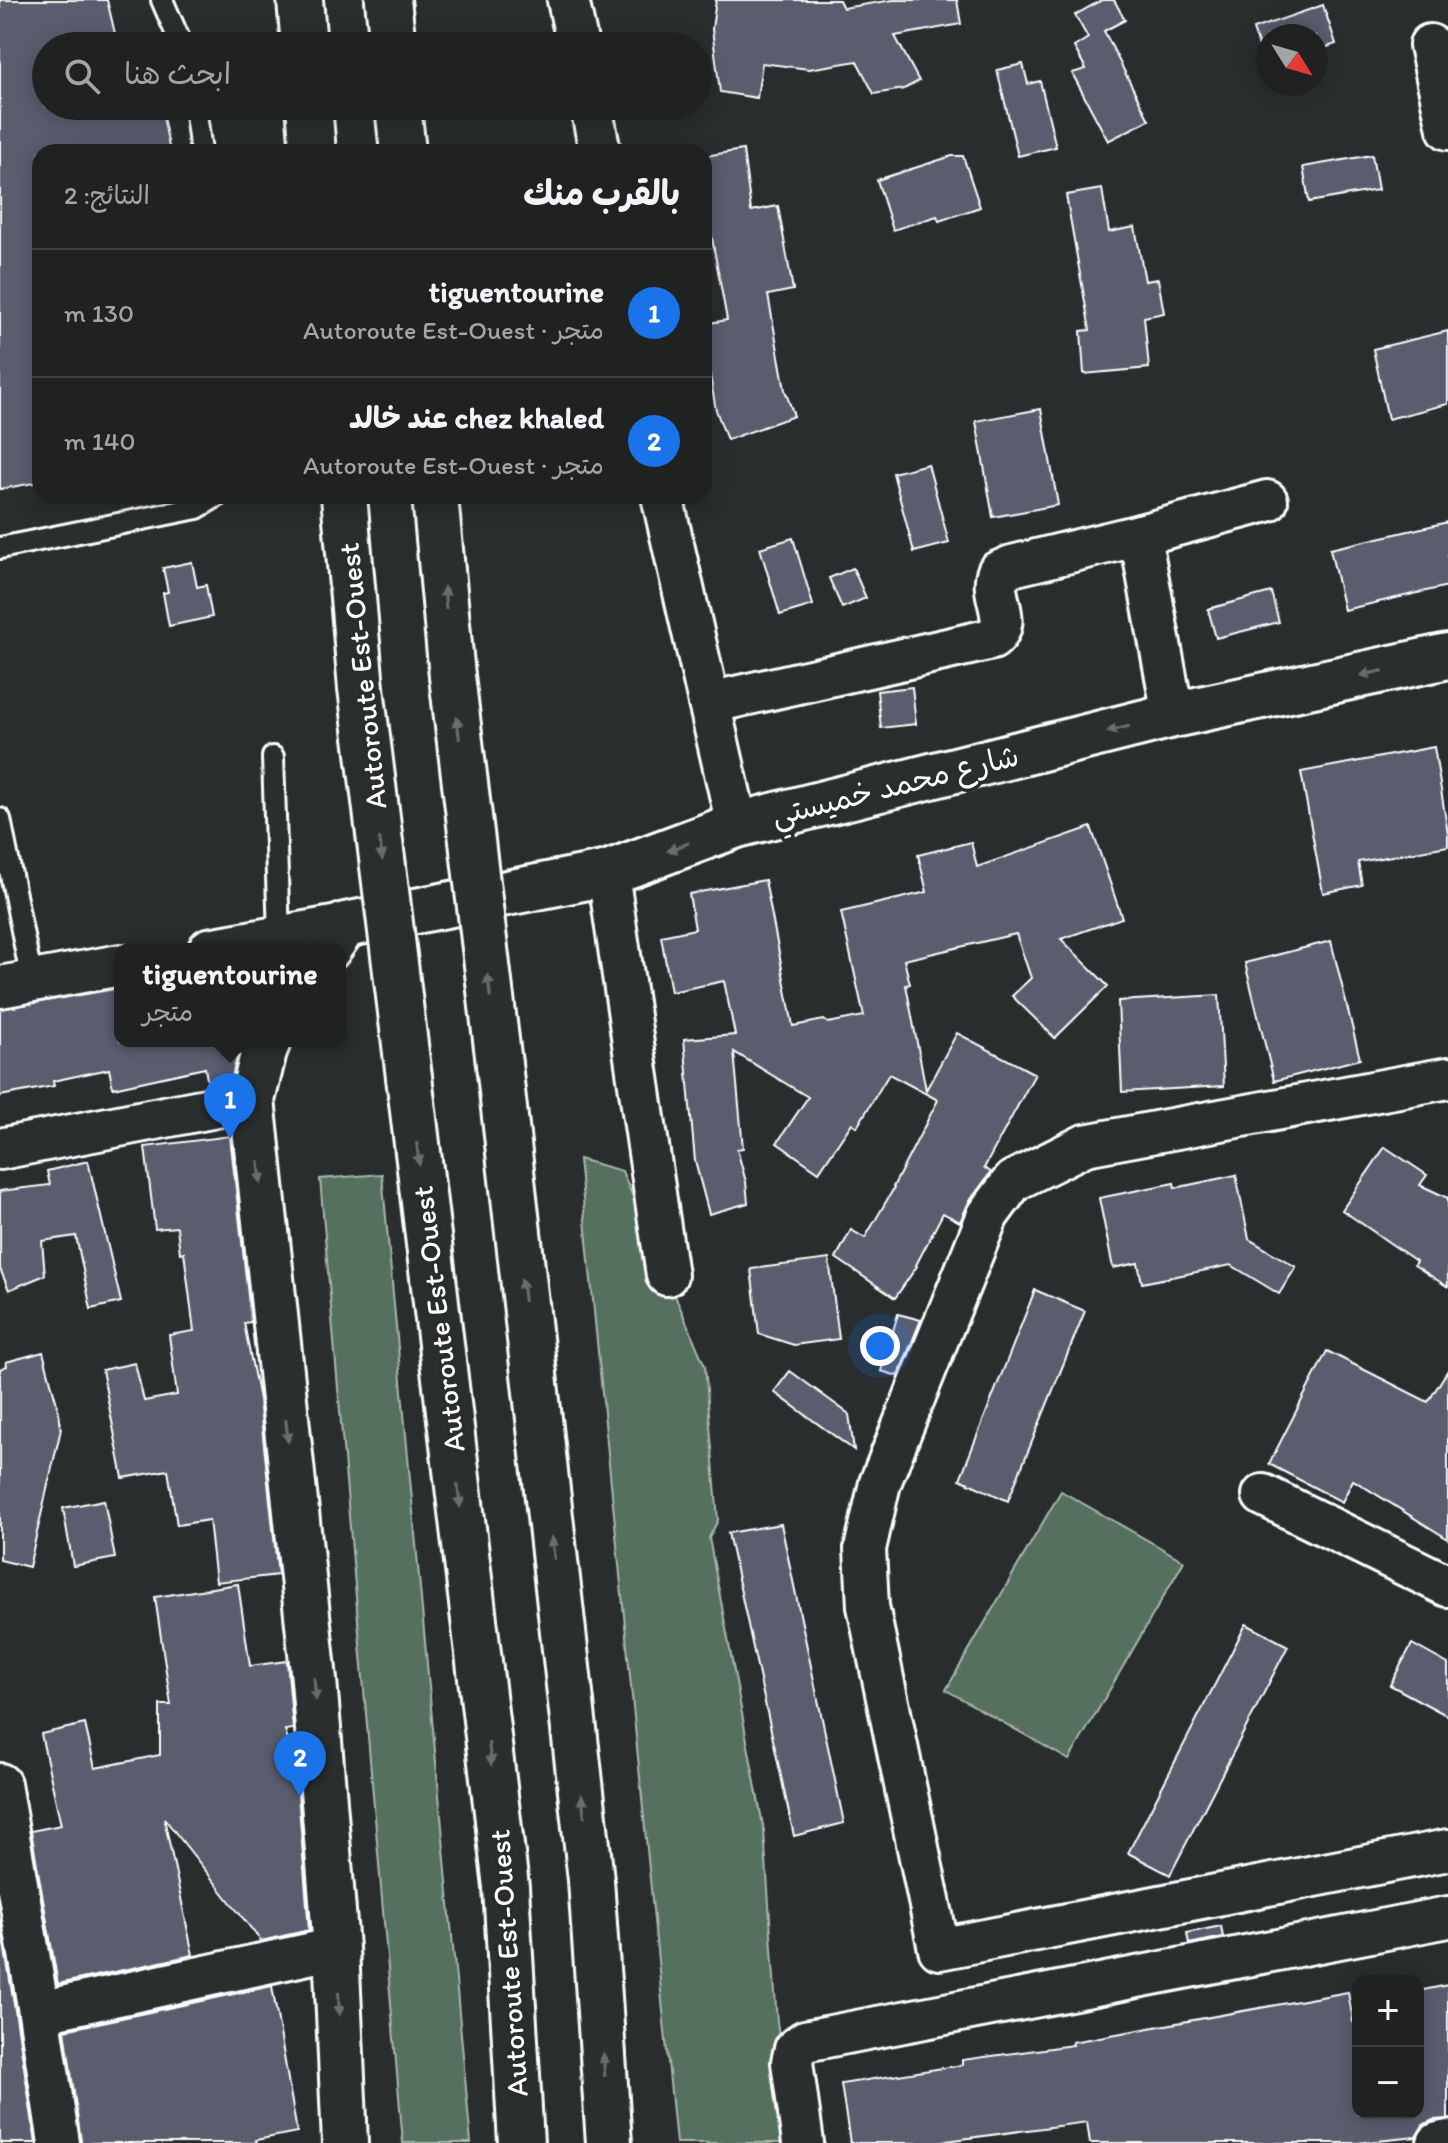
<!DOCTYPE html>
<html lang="ar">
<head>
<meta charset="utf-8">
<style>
	body { margin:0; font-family:Itim,"Playpen Sans Arabic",sans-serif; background:#282a2a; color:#f1f3f6; direction:rtl }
	.controls { position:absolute; right:24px; bottom:24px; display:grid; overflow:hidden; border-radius:16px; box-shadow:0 4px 20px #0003 }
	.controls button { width:72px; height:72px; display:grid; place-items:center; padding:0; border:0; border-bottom:2px solid #3d3f40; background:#202222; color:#f1f3f6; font:40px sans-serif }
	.compass { position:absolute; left:1256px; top:24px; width:72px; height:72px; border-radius:50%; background:#202222; box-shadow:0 4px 20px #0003; rotate:127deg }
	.you { position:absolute; left:880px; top:1346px; width:28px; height:28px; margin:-20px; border:6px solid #fff; border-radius:50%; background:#1a73e8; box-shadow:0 0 0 12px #1a73e833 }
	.badge { display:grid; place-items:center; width:52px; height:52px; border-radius:50%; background:#1a73e8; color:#fff; font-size:26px; font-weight:700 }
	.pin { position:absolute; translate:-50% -66px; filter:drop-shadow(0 2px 4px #0008) }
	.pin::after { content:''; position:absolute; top:42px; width:28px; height:24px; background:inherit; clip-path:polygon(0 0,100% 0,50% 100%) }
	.popup { position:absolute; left:114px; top:943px; width:232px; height:104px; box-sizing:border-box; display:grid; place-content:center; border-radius:16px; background:#202222; filter:drop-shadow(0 2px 6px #0005); font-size:26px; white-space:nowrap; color:#a2a4a5 }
	.popup b { font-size:30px; color:#f1f3f6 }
	.popup::after { content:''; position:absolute; left:50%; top:100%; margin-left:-16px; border:16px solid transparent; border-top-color:#202222 }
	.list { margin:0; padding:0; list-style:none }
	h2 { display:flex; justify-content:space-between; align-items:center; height:104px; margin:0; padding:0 32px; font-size:34px }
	h2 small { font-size:26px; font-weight:400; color:#a2a4a5 }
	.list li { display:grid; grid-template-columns:52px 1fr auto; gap:24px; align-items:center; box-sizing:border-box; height:128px; padding:0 32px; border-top:2px solid #3d3f40 }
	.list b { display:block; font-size:30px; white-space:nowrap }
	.list p { margin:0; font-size:26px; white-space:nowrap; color:#a2a4a5 }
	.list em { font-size:26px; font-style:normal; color:#a2a4a5 }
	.icon { flex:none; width:44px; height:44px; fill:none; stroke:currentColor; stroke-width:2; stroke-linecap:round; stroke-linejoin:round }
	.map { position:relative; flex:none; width:1448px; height:2143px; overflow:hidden; direction:ltr }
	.search { position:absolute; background:#202222; box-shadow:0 4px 20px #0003; left:32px; top:32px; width:680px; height:88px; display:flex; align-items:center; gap:20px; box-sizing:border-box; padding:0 28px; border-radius:44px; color:#a2a4a5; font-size:30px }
	.panel { position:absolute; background:#202222; box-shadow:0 4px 20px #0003; left:32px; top:144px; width:680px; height:360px; border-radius:24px; direction:rtl }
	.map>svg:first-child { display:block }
	.green { fill:#55705f; stroke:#aab8af; stroke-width:2 }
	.building { fill:#5a5d6e; stroke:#fff; stroke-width:2 }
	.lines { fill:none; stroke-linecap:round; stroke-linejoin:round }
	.lane-casing { stroke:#fff; stroke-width:26 }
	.street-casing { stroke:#fff; stroke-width:46 }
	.secondary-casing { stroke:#fff; stroke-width:50 }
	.highway-casing { stroke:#fff; stroke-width:50 }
	.lane { stroke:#2a2d2e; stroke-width:20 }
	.street { stroke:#2a2d2e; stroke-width:40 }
	.secondary { stroke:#2a2d2e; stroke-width:44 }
	.highway { stroke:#2a2d2e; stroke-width:44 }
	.highway-bridge-casing { stroke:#fff; stroke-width:50; stroke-linecap:butt }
	.highway-bridge { stroke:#2a2d2e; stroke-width:44 }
	.oneway { fill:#6a6c6d }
	.labels { text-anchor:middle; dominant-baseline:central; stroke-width:7; stroke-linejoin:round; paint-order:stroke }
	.street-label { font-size:30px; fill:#fff; stroke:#2a2d2e }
</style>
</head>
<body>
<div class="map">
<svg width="1448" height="2143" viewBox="0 0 1448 2143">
	<rect width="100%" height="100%" fill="#2a2d2e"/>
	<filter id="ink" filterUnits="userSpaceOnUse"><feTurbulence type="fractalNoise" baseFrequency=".0125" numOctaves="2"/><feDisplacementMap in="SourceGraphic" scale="16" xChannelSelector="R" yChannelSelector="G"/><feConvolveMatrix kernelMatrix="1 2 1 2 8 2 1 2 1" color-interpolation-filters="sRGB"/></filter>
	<g filter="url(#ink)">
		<g class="green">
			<polygon points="579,1159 622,1171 705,1366 718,1520 709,1538 764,1831 777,2022 795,2143 676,2143"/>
			<polygon points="382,1174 471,2143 403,2143 320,1179"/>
			<polygon points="1061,1491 1184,1561 1069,1760 946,1690"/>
		</g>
		<g class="building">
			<polygon points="0,0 107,0 118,46 46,46 46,106 161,106 170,152 40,152 40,482 0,489"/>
			<polygon points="716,0 839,0 843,8 893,0 957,0 961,24 895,36 919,81 904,89 874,94 857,61 809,69 762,63 757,98 720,92 712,29"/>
			<polygon points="1102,0 1114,0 1125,20 1104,31 1149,120 1108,141 1072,73 1086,69 1074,47 1088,38 1075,15"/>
			<polygon points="1323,5 1336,44 1316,51 1316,36 1268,36 1268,68 1266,68 1253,29"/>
			<polygon points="1023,64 1028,84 1040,81 1056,147 1018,156 997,70"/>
			<polygon points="743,150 751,211 778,206 793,290 768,295 785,390 794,416 727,440 716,410 704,342 704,324 727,320 707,211 704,211 704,156"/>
			<polygon points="1372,155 1378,190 1309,202 1303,167"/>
			<polygon points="952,156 963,156 980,207 939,221 937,216 893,230 877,180"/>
			<polygon points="1102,189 1109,232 1135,227 1145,281 1158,279 1164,313 1144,317 1149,368 1084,374 1081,331 1090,330 1066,195"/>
			<polygon points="1448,331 1448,404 1388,419 1373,349"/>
			<polygon points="1041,409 1058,505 993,517 976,421"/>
			<polygon points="928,464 949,543 914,552 893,473"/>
			<polygon points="1448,522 1448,586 1344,610 1330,549"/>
			<polygon points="793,538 813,605 780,615 760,548"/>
			<polygon points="192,562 197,587 206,585 212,617 169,626 163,593 168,592 163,568"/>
			<polygon points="853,568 866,598 842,608 829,578"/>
			<polygon points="1271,592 1279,622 1216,638 1208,609"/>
			<polygon points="912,687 916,724 881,728 877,691"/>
			<polygon points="1434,747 1448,833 1448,846 1358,862 1362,885 1323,893 1301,772"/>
			<polygon points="1091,827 1122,918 1061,939 1108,986 1055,1038 1012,996 1031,978 1016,934 904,960 910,984 906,985 926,1090 957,1033 1035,1074 984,1168 991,1172 969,1202 960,1222 943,1213 916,1265 917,1266 895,1298 836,1258 851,1230 865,1238 894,1188 893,1187 938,1100 889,1074 857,1127 852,1123 819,1172 777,1143 808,1097 734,1052 743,1148 737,1149 746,1182 748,1203 709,1214 695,1161 684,1039 735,1035 724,981 671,992 661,936 695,929 689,894 765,880 793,1026 824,1020 828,1023 864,1016 841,912 927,892 918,855 971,842 977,867"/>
			<polygon points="1331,941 1360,1059 1274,1081 1245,963"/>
			<polygon points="120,988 120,1041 241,1041 231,1081 208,1085 205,1068 113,1088 109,1069 53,1081 54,1086 0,1096 0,1009"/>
			<polygon points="1219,995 1224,1086 1122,1092 1118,1001"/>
			<polygon points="230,1136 251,1322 244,1323 259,1399 278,1575 216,1582 209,1520 177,1525 168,1470 123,1478 102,1370 135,1363 144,1401 177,1395 169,1335 194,1331 184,1252 180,1253 177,1227 155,1229 145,1147"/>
			<polygon points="1385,1147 1427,1175 1420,1185 1448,1198 1448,1287 1414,1265 1416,1261 1342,1210"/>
			<polygon points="88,1161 121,1302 91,1309 76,1236 42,1241 45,1275 9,1290 0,1269 0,1191 50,1185 47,1171"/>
			<polygon points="1236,1175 1249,1239 1296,1267 1279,1294 1231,1265 1142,1283 1138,1263 1113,1268 1099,1198 1174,1183 1175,1188"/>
			<polygon points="829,1259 839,1339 794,1345 759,1334 751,1269"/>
			<polygon points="1035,1290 1085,1311 1008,1501 960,1479"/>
			<polygon points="898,1314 921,1320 898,1376 881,1371"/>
			<polygon points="1327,1351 1428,1402 1448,1370 1448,1539 1353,1480 1342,1502 1269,1464"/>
			<polygon points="43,1352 59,1412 61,1429 29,1567 0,1560 0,1369 7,1366 6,1362"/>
			<polygon points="790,1371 849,1414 854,1450 774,1392"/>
			<polygon points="104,1500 115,1558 73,1566 63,1508"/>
			<polygon points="781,1524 844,1823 794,1836 728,1533"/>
			<polygon points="238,1584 250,1666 287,1661 293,1729 285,1730 296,1768 309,1930 261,1941 164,1818 193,1955 58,1984 31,1831 61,1825 41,1734 85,1724 95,1768 160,1755 160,1705 171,1705 155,1597"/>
			<polygon points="1246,1624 1288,1646 1170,1875 1128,1853"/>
			<polygon points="1412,1644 1448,1664 1448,1716 1390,1685"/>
			<polygon points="0,1920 16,2016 36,2143 0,2143"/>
			<polygon points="1221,1926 1223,1937 1189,1944 1187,1933"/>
			<polygon points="1448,1985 1448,2119 1433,2120 1423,2125 1416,2137 1358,2143 1090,2143 1087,2122 932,2143 850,2143 841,2084 962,2065 962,2060 1073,2045 1072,2042 1348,1992 1353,2022 1358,2021 1358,2113 1418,2113 1418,1991"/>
			<polygon points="272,1986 297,2132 256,2140 257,2143 81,2143 65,2030"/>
		</g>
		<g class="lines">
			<g class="lane-casing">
				<g id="lane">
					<polyline points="162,0 182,46"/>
					<polyline points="195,106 201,152"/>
					<polyline points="0,548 197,508 217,496"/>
					<polyline points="273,757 279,936"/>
					<polyline points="0,819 32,981"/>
				</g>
			</g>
			<g class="street-casing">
				<g id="street">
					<polyline points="568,0 578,46"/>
					<polyline points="1430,45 1448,129"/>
					<polyline points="591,106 600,152"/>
					<polyline points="662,496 737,825"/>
					<polyline points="1140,535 1267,501"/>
					<path d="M709,703L992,639C1015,620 988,596 998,572L1012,566L1140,535L1173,715"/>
					<polyline points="608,873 667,1275"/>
					<polyline points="209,949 345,925"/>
					<polyline points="0,987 120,965"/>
					<polyline points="1448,1078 1085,1145 1013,1181 988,1215 880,1483 865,1549 868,1606 939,1949 1448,1850"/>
					<polyline points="0,1149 252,1100"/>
					<polyline points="1263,1495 1448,1586"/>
					<polyline points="0,1784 39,2012 59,2143"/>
					<polyline points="39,2012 336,1948"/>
					<polyline points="803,2143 792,2062 795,2049 805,2041 1448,1917"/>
					<polyline points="1438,2143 1448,2141"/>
				</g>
			</g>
			<g class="secondary-casing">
				<g id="secondary">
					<polyline points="328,949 345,925 608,873 737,825 1173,715 1448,656"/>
					<polyline points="268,1041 264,1051 252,1100 314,1680 336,1948 345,2143"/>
				</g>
			</g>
			<g class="highway-casing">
				<g id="highway">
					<polyline points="300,0 304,46"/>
					<polyline points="388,0 393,46"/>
					<polyline points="309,106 313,152"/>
					<polyline points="398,106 403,152"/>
					<polyline points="344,496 361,688"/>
					<polyline points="435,496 452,676"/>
					<polyline points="499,1064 591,1880 609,2143"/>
					<polyline points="409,1077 506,1887 521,2143"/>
				</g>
			</g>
			<use href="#lane" class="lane"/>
			<use href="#street" class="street"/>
			<use href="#secondary" class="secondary"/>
			<use href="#highway" class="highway"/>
			<g class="highway-bridge-casing">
				<g id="highway-bridge">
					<polyline points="452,676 499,1064"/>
					<polyline points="361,688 409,1077"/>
				</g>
			</g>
			<use href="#highway-bridge" class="highway-bridge"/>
		</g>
		<defs><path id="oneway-solid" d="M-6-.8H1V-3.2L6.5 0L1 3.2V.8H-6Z" transform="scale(2)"/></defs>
		<g class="oneway">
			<use href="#oneway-solid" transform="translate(445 598) rotate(-95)"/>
			<use href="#oneway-solid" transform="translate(1372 673) rotate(168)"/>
			<use href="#oneway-solid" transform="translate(458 728) rotate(-97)"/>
			<use href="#oneway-solid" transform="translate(1118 729) rotate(166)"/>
			<use href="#oneway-solid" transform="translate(678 847) rotate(159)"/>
			<use href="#oneway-solid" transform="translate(381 849) rotate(83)"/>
			<use href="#oneway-solid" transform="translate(489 986) rotate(-97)"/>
			<use href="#oneway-solid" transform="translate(418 1154) rotate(83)"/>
			<use href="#oneway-solid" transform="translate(260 1172) rotate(84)"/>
			<use href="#oneway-solid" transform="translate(523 1290) rotate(-97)"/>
			<use href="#oneway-solid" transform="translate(287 1431) rotate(84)"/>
			<use href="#oneway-solid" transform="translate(459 1496) rotate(83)"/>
			<use href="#oneway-solid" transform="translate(553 1548) rotate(-97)"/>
			<use href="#oneway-solid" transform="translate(315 1689) rotate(85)"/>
			<use href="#oneway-solid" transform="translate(490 1754) rotate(83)"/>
			<use href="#oneway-solid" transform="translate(583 1806) rotate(-97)"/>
			<use href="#oneway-solid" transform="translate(339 2004) rotate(88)"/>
			<use href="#oneway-solid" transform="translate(604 2065) rotate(-94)"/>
		</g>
	</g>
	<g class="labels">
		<g class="street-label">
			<text transform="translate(362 676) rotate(-96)">Autoroute Est-Ouest</text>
			<text transform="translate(895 785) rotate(-14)">شارع محمد خميستي</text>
			<text transform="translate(438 1319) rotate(-97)">Autoroute Est-Ouest</text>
			<text transform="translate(508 1963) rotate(-94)">Autoroute Est-Ouest</text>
		</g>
	</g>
</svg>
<div class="controls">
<button>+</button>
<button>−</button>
</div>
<svg class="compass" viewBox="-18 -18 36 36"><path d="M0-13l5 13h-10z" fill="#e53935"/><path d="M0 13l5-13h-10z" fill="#a2a4a5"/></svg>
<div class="you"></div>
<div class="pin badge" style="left:230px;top:1139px">1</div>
<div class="popup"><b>tiguentourine</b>متجر</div>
<div class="pin badge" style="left:300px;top:1797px">2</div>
<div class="search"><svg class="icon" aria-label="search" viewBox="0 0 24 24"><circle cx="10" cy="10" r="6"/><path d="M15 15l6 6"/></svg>ابحث هنا</div>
<section class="panel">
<h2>بالقرب منك<small>النتائج: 2</small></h2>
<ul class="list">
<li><span class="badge">1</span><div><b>tiguentourine</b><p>متجر · Autoroute Est-Ouest</p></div><em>130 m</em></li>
<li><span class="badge">2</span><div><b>chez khaled عند خالد</b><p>متجر · Autoroute Est-Ouest</p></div><em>140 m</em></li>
</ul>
</section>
</div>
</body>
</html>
